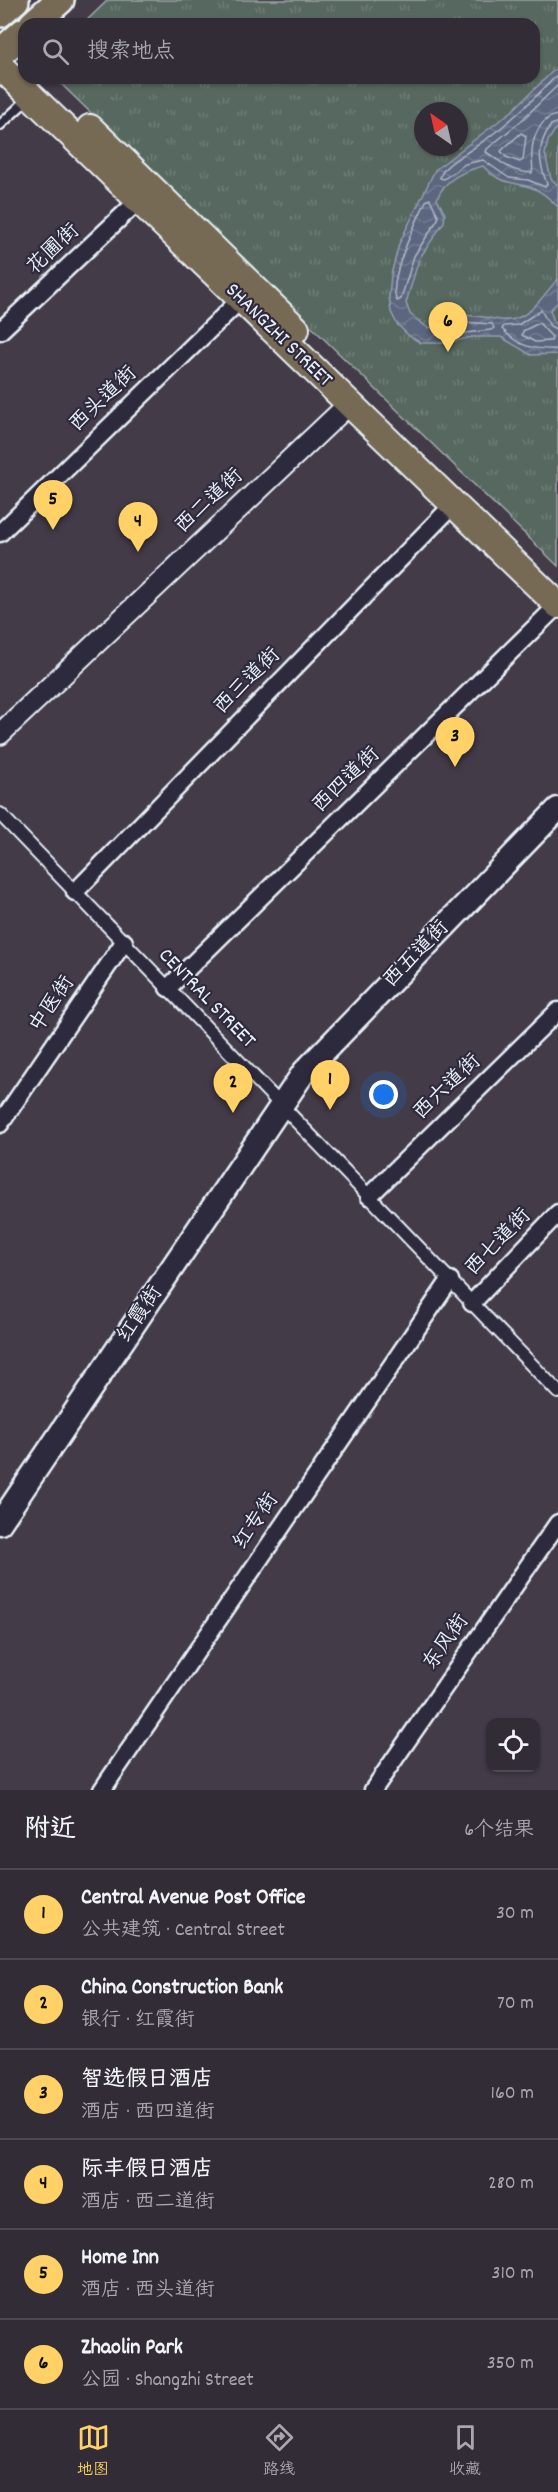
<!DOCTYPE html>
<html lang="zh">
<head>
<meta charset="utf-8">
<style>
	body { margin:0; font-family:Dekko,"LXGW WenKai TC",sans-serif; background:#3a343e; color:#f1f3f6 }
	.controls { position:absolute; right:18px; bottom:18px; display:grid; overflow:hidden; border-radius:12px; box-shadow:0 2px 4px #0004 }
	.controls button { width:54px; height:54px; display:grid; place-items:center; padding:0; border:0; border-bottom:2px solid #4d4851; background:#322c36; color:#f1f3f6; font:30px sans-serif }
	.compass { position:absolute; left:414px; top:102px; width:54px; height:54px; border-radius:50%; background:#322c36; box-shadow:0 2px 4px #0004; rotate:326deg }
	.you { position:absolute; left:384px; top:1095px; width:21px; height:21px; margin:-15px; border:4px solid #fff; border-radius:50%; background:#1a73e8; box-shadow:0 0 0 9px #1a73e833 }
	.badge { display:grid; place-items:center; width:39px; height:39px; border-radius:50%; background:#ffd166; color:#111; font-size:20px; font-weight:700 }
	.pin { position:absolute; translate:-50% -50px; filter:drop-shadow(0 2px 3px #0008) }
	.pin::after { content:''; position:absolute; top:32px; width:21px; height:18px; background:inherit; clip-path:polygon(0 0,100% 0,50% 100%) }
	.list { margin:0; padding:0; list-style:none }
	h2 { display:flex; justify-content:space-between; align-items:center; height:78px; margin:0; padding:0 24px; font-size:26px }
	h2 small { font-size:20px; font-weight:400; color:#a8a7ad }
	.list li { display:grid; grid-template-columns:39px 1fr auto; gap:18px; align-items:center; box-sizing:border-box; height:90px; padding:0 24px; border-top:2px solid #4d4851 }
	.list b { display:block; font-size:22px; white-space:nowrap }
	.list p { margin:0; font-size:20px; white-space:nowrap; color:#a8a7ad }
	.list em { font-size:20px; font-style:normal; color:#a8a7ad }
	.icon { flex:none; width:33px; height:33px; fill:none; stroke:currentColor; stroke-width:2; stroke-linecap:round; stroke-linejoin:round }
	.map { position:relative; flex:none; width:558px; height:1790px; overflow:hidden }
	.search { position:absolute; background:#322c36; box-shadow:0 2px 4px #0004; left:18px; right:18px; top:18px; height:66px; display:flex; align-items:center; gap:15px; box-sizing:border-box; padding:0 21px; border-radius:18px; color:#a8a7ad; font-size:22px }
	.sheet { height:618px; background:#322c36 }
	nav { display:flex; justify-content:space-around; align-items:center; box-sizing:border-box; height:84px; border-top:2px solid #4d4851; background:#322c36; font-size:16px; color:#a8a7ad }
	nav a { display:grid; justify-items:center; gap:3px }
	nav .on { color:#ffd166 }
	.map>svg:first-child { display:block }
	.park { fill:url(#park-tufts); stroke:#a0acac; stroke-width:1.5; fill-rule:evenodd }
	.water { fill:url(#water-waves); stroke:#939eaf; stroke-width:1.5 }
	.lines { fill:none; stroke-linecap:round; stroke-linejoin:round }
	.shore { stroke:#b0b9c7; stroke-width:1.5 }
	.service-casing { stroke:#e8f1f8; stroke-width:13 }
	.pedestrian-casing { stroke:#e8f1f8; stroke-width:16 }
	.minor-casing { stroke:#e8f1f8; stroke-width:21 }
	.tertiary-casing { stroke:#e8f1f8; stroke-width:24 }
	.secondary-casing { stroke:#e8f1f8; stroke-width:27 }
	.primary-casing { stroke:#e8f1f8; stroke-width:30 }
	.trunk-casing { stroke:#e8f1f8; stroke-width:32 }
	.service { stroke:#2f2a3d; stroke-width:8 }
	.pedestrian { stroke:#2f2a3d; stroke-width:12 }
	.minor { stroke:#2f2a3d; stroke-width:16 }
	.tertiary { stroke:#2f2a3d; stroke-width:20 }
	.secondary { stroke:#2f2a3d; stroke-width:22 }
	.primary { stroke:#776a54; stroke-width:26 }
	.trunk { stroke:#776a54; stroke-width:27 }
	.labels { text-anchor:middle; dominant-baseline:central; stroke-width:4.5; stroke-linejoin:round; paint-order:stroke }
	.street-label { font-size:21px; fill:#e8f1f8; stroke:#2f2a3d }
</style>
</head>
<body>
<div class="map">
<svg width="558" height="1790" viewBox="0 0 558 1790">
	<defs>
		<pattern id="park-tufts" width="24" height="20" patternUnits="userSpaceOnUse" patternTransform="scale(1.5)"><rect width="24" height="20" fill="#57685f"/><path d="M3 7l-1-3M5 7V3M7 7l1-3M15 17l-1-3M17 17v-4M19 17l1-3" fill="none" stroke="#6f7e77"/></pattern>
		<pattern id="water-waves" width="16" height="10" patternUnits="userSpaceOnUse" patternTransform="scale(1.5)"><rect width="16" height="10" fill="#5b667e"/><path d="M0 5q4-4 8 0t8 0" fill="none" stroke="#737c91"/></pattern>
	</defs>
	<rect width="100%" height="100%" fill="#433b48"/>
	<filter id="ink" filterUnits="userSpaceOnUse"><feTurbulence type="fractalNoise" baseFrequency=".0167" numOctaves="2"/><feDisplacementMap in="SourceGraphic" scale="12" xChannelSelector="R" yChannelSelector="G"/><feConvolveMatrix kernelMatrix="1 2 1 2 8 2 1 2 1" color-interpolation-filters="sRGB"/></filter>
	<g filter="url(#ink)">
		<path class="park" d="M108,0H558V566L55,78H534V24H83ZM423,111H459V147H423Z"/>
		<path class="water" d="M558,66V125L548,141L545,154L551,179L558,185V207C548,197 539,189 526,186C506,181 498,182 483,166C464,171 444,179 437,199L445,214L444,222L419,259L406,303L410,314L428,328C441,327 449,317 462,316C475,314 487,318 500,320C529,323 540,298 558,279V302L550,310L554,322L558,326V354L531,355L501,337H472L447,343H421L409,336L397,324L391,312L389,296L391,275L399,244L435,170L512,111Z"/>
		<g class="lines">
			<g class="shore">
				<path d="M558,74C529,104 501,131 466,153C457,159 442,167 440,178L444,179L465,164L483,160L509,178L528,180L545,187L547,184C538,161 537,145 551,125L558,122"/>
				<path d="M558,85L521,121L487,149L486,152C505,164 508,171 532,173C534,167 531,160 532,153C532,138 541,116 558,115"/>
				<polygon points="521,133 526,136 523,160 520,162 506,157 501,151"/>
				<path d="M430,199L438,215V219L414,256L401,299L397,301C386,281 417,221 426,201Z"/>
				<polygon points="462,322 492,324 494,328 491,330 441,336 442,332 451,325"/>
				<polygon points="539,323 552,337 551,341 535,342 522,335 523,331"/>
				<path d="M558,330L550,326L541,310L518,325L504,326L502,329C519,347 534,350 558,349"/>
			</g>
			<g class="service-casing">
				<polyline id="service" points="0,125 28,99"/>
			</g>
			<g class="pedestrian-casing">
				<polyline id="pedestrian" points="0,814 558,1392"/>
			</g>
			<g class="minor-casing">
				<g id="minor">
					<polyline points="0,331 138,201"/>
					<polyline points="0,533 240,300"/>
					<polyline points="75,892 453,505"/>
					<polyline points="168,988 558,605"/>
					<polyline points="0,1124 124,942"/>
					<polyline points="369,1196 558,1011"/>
					<polyline points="472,1303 558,1213"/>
					<polyline points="102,1790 450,1280"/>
					<polyline points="373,1790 558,1523"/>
				</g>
			</g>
			<g class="tertiary-casing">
				<polyline id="tertiary" points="0,734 349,404"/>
			</g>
			<g class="secondary-casing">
				<polyline id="secondary" points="0,1523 304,1072 558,809"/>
			</g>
			<g class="primary-casing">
				<g id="primary">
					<polyline points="0,66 558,605"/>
					<polyline points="90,128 296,329"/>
				</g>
			</g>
			<g class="trunk-casing">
				<g id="trunk">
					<polyline points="0,13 15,0"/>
					<polyline points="33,24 60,0"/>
					<polyline points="0,53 24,32"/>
				</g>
			</g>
			<use href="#service" class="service"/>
			<use href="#pedestrian" class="pedestrian"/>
			<use href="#minor" class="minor"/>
			<use href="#tertiary" class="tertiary"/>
			<use href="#secondary" class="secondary"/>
			<use href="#primary" class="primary"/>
			<use href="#trunk" class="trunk"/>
		</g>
	</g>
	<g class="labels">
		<g class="street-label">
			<text transform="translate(54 250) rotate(-43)">花圃街</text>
			<text transform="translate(278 336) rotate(44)">SHANGZHI STREET</text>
			<text transform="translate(104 400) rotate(-44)">西头道街</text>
			<text transform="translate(210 502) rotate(-43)">西二道街</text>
			<text transform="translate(248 682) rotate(-45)">西三道街</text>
			<text transform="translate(347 781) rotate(-44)">西四道街</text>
			<text transform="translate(417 955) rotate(-46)">西五道街</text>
			<text transform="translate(206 999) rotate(46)">CENTRAL STREET</text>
			<text transform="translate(53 1005) rotate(-56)">中医街</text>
			<text transform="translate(448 1088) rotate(-44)">西六道街</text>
			<text transform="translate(499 1243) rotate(-46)">西七道街</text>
			<text transform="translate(141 1315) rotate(-56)">红霞街</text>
			<text transform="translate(257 1522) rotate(-56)">红专街</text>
			<text transform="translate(447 1643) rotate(-55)">东风街</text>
		</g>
	</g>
</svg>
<div class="controls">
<button><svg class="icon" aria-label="locate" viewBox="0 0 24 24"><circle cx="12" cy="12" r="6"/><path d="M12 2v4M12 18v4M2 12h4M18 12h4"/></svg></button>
</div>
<svg class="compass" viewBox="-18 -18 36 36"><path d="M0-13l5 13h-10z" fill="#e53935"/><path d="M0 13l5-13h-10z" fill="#a8a7ad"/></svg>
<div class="you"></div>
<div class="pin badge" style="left:330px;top:1110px">1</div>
<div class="pin badge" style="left:233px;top:1113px">2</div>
<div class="pin badge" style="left:455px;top:767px">3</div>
<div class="pin badge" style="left:138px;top:552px">4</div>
<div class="pin badge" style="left:53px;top:530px">5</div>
<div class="pin badge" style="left:448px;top:352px">6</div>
<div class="search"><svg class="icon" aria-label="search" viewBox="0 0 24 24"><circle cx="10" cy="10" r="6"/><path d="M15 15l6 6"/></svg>搜索地点</div>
</div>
<section class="sheet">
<h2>附近<small>6个结果</small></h2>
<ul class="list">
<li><span class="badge">1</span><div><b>Central Avenue Post Office</b><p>公共建筑 · Central Street</p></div><em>30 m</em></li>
<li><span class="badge">2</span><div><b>China Construction Bank</b><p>银行 · 红霞街</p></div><em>70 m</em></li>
<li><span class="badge">3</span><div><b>智选假日酒店</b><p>酒店 · 西四道街</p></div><em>160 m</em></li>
<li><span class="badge">4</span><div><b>际丰假日酒店</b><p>酒店 · 西二道街</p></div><em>280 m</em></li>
<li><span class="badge">5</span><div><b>Home Inn</b><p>酒店 · 西头道街</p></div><em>310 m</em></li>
<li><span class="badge">6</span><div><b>Zhaolin Park</b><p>公园 · Shangzhi Street</p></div><em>350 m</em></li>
</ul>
</section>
<nav>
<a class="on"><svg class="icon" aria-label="map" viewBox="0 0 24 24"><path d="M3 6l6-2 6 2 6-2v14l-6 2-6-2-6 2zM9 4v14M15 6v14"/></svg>地图</a>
<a><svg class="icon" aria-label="directions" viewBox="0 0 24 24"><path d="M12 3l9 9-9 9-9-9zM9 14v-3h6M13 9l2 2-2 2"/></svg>路线</a>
<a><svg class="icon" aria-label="saved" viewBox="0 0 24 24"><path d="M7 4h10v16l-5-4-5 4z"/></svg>收藏</a>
</nav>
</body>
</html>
